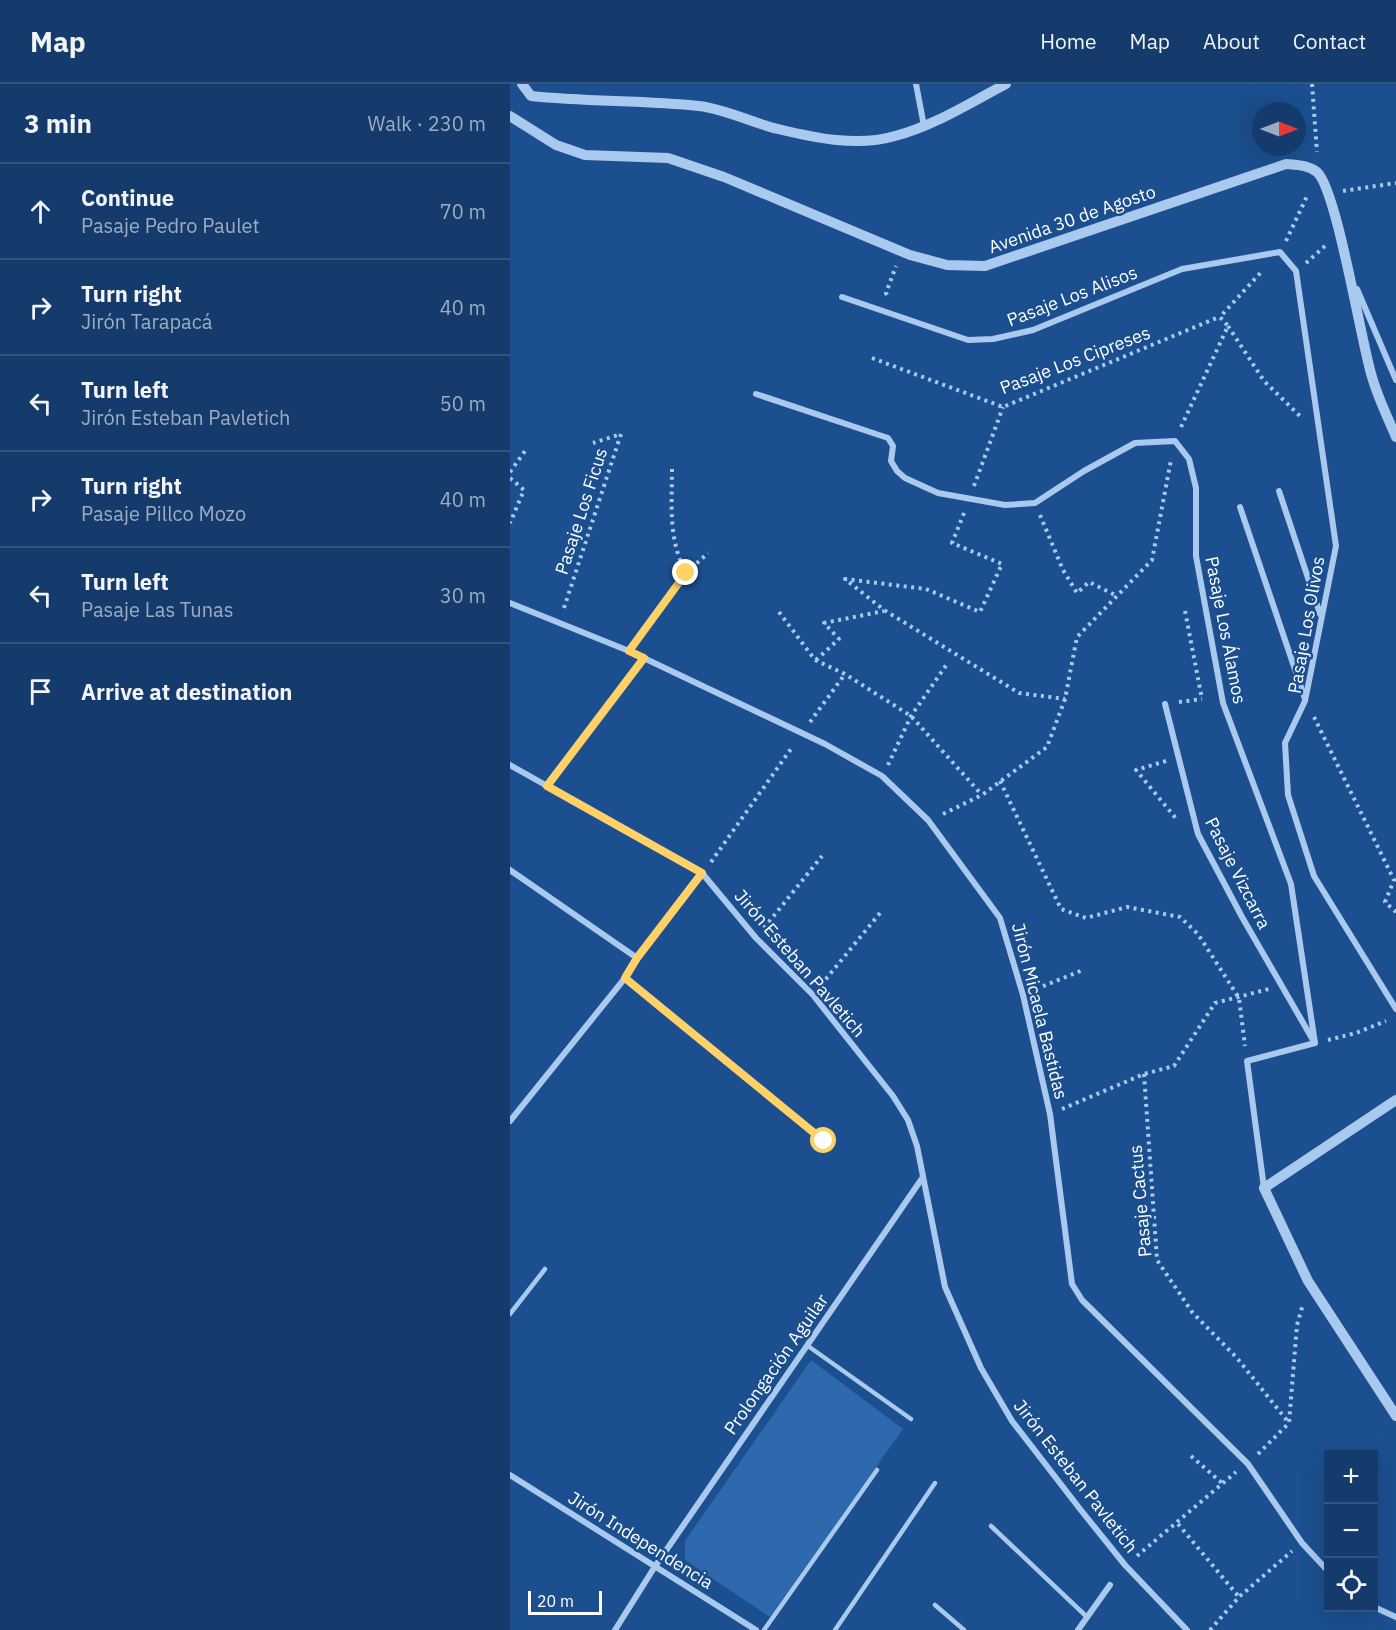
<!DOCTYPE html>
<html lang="en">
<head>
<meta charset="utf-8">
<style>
	body { margin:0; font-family:"IBM Plex Sans",sans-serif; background:#214673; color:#f1f3f6 }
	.controls { position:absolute; right:18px; bottom:18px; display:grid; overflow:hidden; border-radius:0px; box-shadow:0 6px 24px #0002 }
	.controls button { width:54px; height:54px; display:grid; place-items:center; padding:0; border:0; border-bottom:2px solid #33557e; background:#143b6b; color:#f1f3f6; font:30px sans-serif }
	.compass { position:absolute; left:742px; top:18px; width:54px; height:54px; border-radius:50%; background:#143b6b; box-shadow:0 6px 24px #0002; rotate:90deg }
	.scale { position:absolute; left:18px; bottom:15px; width:74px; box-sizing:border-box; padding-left:6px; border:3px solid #fff; border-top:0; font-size:16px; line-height:21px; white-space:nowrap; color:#fff; -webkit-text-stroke:4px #1b4f8f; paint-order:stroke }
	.stop { position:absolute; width:18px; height:18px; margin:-14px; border:4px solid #ffd166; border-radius:50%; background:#fff }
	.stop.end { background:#ffd166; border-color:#fff; box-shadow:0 2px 6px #0008 }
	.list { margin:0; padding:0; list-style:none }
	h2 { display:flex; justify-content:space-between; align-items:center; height:78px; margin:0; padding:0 24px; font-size:26px }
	h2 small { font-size:20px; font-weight:400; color:#9dadc1 }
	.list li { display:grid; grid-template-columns:39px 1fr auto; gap:18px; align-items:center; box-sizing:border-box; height:96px; padding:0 24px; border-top:2px solid #33557e }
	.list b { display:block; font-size:22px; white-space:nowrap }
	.list p { margin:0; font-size:20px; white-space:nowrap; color:#9dadc1 }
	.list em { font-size:20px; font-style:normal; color:#9dadc1 }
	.icon { flex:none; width:33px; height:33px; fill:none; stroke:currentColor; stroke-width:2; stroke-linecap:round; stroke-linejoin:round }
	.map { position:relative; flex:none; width:886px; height:1546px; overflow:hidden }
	header { display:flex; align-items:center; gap:36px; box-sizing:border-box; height:84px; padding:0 30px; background:#143b6b; border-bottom:2px solid #33557e }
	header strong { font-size:28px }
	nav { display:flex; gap:33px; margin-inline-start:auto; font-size:21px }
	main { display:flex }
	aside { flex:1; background:#143b6b }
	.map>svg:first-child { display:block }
	.green { fill:#2e69ad }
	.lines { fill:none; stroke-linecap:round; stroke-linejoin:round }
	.path { stroke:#a9c9ee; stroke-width:4; stroke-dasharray:3 4.5; stroke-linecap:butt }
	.service { stroke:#a9c9ee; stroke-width:4.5 }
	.minor { stroke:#a9c9ee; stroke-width:6 }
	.tertiary { stroke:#a9c9ee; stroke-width:10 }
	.route { stroke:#ffd166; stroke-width:8 }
	.labels { text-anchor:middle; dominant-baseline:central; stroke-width:5; stroke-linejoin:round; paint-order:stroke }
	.street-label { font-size:18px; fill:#fff; stroke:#1b4f8f }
</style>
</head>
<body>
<header>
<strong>Map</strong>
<nav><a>Home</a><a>Map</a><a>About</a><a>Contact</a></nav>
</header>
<main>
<aside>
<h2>3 min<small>Walk · 230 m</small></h2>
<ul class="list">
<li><svg class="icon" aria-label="ahead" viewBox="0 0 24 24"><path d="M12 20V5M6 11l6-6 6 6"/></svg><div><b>Continue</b><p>Pasaje Pedro Paulet</p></div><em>70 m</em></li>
<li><svg class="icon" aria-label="right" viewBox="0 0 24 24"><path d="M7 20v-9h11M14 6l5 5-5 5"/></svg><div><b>Turn right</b><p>Jirón Tarapacá</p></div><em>40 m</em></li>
<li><svg class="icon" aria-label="left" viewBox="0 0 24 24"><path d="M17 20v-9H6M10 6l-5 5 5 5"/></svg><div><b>Turn left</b><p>Jirón Esteban Pavletich</p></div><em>50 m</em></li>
<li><svg class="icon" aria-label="right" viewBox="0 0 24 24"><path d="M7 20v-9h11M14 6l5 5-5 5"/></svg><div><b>Turn right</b><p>Pasaje Pillco Mozo</p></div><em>40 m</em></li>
<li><svg class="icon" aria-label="left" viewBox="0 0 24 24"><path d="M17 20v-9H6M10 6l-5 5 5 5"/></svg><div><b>Turn left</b><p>Pasaje Las Tunas</p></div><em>30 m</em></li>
<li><svg class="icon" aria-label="arrive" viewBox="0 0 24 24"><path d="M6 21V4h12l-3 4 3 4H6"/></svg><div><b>Arrive at destination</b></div></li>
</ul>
</aside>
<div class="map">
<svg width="886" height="1546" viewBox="0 0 886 1546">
	<rect width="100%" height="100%" fill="#1b4f8f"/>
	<polygon class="green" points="301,1276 393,1345 260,1533 175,1476 175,1457"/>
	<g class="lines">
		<g class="path">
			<polyline points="802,0 807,68"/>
			<polyline points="833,107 886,99"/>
			<polyline points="776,157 798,110"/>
			<polyline points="796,179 815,162"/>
			<polyline points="377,211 376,209 386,182"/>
			<polyline points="718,242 754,297 792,334"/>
			<polyline points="362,274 493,323 709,233"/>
			<polyline points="671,343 718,242 710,233 753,186"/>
			<path d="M162,385C162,423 158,455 176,489"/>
			<polyline points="0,388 15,367"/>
			<polyline points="0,394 14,406 0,439"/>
			<polyline points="464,402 493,323"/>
			<polyline points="454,429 442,459 492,480 470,528 416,505 335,495 374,526 509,609 555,615"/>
			<polyline points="530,431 553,486 567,509 579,498 607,512"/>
			<polyline points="54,524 111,350 83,359"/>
			<polyline points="675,527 692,615"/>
			<polyline points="269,528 305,576 335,590 401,632 472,711"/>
			<polyline points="127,556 176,489 198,469"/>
			<polyline points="306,576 329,555 314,539 374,527"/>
			<polyline points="669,618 692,615"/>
			<polyline points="804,633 884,796 875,818 886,828"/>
			<polyline points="300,638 335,590"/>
			<polyline points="656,677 626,686 668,737"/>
			<polyline points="378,681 401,632 437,580"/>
			<polyline points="45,691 126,585"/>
			<polyline points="490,697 551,825 576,834 617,823 670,833 688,850 729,914 735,962"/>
			<polyline points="433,730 472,711 537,663 555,615 567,553 642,476 661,376"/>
			<polyline points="201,778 283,662"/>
			<polyline points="254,844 312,772"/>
			<polyline points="135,864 184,801"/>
			<polyline points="311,901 370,829"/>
			<polyline points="526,905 573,886"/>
			<polyline points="818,956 846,949 876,937"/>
			<polyline points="634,990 647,1176 682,1228 727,1274 779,1339"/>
			<polyline points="552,1025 634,990 664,982 705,919 759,905"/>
			<polyline points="748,1370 779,1339 787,1241 793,1220"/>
			<polyline points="681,1372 712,1399"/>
			<polyline points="668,1440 729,1513"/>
			<polyline points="627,1472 726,1388"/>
			<polyline points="700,1546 729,1513 782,1467"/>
		</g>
		<g class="service">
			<polyline points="0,1230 35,1185"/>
			<polyline points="298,1262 401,1335"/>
			<polyline points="481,1442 577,1533"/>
			<polyline points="425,1521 454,1546"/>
			<polyline points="254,1546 367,1386"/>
			<polyline points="325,1546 425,1399"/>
		</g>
		<g class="minor">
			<polyline points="406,0 414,42"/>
			<polyline points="847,205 886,296"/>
			<polyline points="332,213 458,256 483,255 523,246 672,185 770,168 786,187 826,462 795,617 775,659 778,711 804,792 886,925"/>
			<polyline points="246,310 378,354 383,362 381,377 387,387 395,394 428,409 495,421 525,419 574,387 625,359 665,357 679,375 686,404 686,472 713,619 781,800 805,959"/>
			<polyline points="769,407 810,530"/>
			<polyline points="730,423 795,615"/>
			<polyline points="0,519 119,567 315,660 372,692 418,736 490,834 513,911 540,1030 562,1200 572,1216 738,1380 792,1459 818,1487"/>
			<polyline points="655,620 688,750 732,833 803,956"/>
			<polyline points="0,681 192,789 246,854 303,911 383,1012 398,1036 407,1062 435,1203 471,1284 502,1337 570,1425 615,1481 677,1546"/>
			<polyline points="0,786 127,874 115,894 0,1037"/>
			<polyline points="115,894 314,1057"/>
			<polyline points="754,1104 737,977 805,959"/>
			<polyline points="0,1391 246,1546"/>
			<polyline points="864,1523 886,1533"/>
			<polyline points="105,1546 144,1484 413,1093"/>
			<polyline points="568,1546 600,1501"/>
		</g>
		<g class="tertiary">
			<path d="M12,0L21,12C77,18 134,16 189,22C216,25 242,39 268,45C305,54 348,63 385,52C424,42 461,18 496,0"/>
			<path d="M0,32L46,61L75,71L158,74L214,93L400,171L437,181L475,182L776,80C787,81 798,81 807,88C827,106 851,258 862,293C868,314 878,334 886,353"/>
			<polyline points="886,1016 754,1104 798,1197 886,1332"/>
		</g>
	</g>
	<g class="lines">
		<polyline class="route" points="176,489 119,567 134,574 37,702 192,789 127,874 115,894 314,1057"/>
	</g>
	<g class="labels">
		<g class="street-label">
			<text transform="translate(562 135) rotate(-19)">Avenida 30 de Agosto</text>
			<text transform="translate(562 212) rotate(-21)">Pasaje Los Alisos</text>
			<text transform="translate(565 276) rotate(-21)">Pasaje Los Cipreses</text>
			<text transform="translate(71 427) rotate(-72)">Pasaje Los Ficus</text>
			<text transform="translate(796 541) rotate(-80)">Pasaje Los Olivos</text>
			<text transform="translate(716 546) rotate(79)">Pasaje Los Álamos</text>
			<text transform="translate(728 789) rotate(63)">Pasaje Vizcarra</text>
			<text transform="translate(290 879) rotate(49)">Jirón Esteban Pavletich</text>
			<text transform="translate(530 927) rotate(76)">Jirón Micaela Bastidas</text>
			<text transform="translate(630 1117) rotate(-95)">Pasaje Cactus</text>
			<text transform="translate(266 1280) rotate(-55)">Prolongación Aguilar</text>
			<text transform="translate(566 1392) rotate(52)">Jirón Esteban Pavletich</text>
			<text transform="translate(131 1456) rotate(32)">Jirón Independencia</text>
		</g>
	</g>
</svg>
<div class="controls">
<button>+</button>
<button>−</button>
<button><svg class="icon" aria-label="locate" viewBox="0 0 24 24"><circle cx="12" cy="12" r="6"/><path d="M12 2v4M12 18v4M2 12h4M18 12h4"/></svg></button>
</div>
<svg class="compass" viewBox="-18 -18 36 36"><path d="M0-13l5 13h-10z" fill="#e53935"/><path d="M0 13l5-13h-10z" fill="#9dadc1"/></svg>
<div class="scale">20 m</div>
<div class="stop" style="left:314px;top:1057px"></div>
<div class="stop end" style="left:176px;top:489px"></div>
</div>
</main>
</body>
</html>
